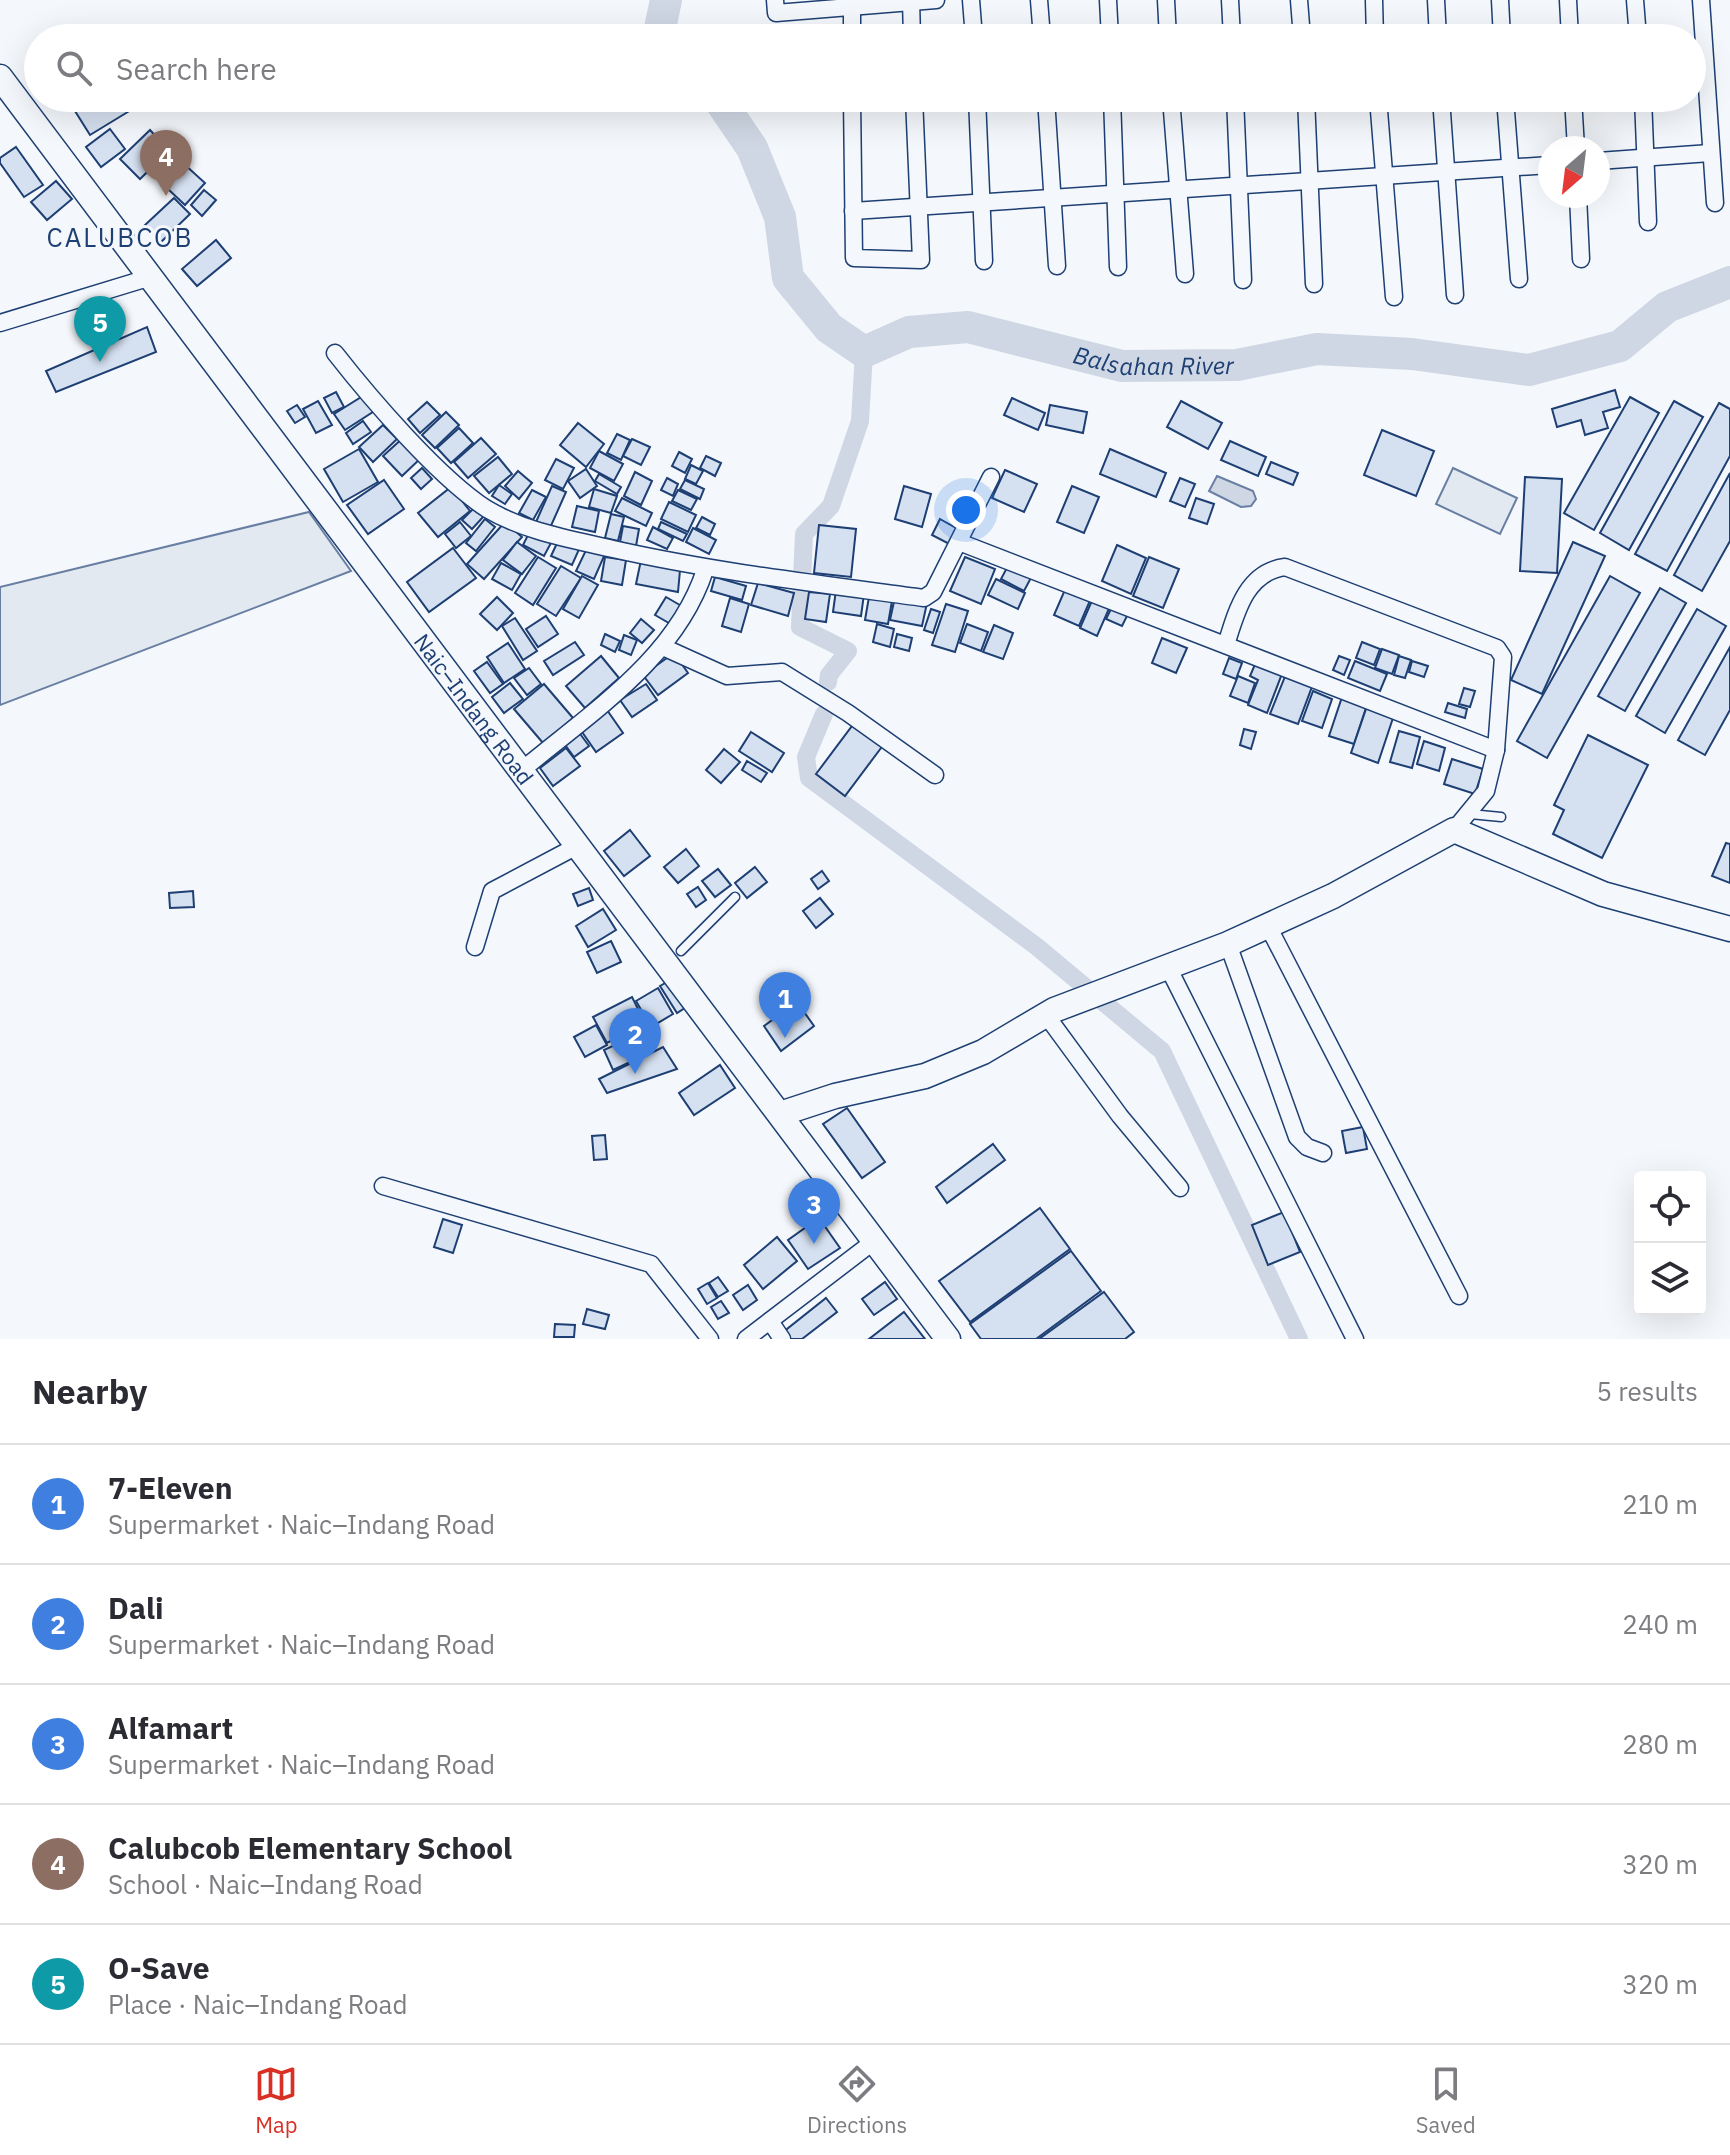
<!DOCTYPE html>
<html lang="en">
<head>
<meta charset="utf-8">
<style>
	body { margin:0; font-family:"IBM Plex Sans",sans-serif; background:#f7f7f7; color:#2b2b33 }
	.controls { position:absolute; right:24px; bottom:24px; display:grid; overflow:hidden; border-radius:8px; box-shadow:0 8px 32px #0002 }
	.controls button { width:72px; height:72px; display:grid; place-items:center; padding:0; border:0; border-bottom:2px solid #e1e1e2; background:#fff; color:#2b2b33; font:40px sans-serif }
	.compass { position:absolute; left:1538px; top:136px; width:72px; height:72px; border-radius:50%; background:#fff; box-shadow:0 8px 32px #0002; rotate:208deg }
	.you { position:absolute; left:966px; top:510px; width:28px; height:28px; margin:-20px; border:6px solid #fff; border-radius:50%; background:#1a73e8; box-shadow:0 0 0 12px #1a73e833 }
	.badge { display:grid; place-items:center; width:52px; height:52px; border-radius:50%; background:#d93025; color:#fff; font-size:26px; font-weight:700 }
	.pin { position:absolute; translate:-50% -66px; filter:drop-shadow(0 2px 4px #0008) }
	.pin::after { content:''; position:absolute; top:42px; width:28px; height:24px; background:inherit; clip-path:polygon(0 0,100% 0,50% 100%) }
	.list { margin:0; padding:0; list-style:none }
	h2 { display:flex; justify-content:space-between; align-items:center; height:104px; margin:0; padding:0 32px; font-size:34px }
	h2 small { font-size:26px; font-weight:400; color:#7c7c81 }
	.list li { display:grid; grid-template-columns:52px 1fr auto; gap:24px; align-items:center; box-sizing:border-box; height:120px; padding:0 32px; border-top:2px solid #e1e1e2 }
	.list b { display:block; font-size:30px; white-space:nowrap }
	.list p { margin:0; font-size:26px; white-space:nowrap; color:#7c7c81 }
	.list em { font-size:26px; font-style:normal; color:#7c7c81 }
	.icon { flex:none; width:44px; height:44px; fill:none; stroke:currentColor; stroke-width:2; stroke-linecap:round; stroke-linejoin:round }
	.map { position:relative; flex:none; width:1730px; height:1339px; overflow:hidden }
	.search { position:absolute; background:#fff; box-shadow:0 8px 32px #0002; left:24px; right:24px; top:24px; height:88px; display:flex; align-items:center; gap:20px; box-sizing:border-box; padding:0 28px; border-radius:44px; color:#7c7c81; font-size:30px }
	.sheet { height:704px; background:#fff }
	nav { display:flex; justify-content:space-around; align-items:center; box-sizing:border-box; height:112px; border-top:2px solid #e1e1e2; background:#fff; font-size:22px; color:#7c7c81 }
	nav a { display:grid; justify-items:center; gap:4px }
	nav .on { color:#d93025 }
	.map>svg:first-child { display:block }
	.green { fill:#e3e9f0; stroke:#687fa3; stroke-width:2 }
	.water { fill:#cfd7e4; stroke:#687fa3; stroke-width:2 }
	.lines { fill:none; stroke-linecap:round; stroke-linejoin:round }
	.canal { stroke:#cfd7e4; stroke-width:18 }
	.river { stroke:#cfd7e4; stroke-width:32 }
	.building { fill:#d5e0f0; stroke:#1d3f73; stroke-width:2 }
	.lane-casing { stroke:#1d3f73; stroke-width:11 }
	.street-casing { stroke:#1d3f73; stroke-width:19 }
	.secondary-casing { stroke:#1d3f73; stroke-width:27 }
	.lane { stroke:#f4f7fb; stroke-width:8 }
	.street { stroke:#f4f7fb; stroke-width:16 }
	.secondary { stroke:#f4f7fb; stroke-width:24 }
	.labels { text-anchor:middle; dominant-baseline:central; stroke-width:6; stroke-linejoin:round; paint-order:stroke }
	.street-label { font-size:22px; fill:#1d3f73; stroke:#f4f7fb }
	.water-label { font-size:24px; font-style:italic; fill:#1d3f73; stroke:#f4f7fb }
	.quarter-label { font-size:26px; letter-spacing:2px; fill:#1d3f73; stroke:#f4f7fb }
</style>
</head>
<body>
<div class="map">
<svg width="1730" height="1339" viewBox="0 0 1730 1339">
	<rect width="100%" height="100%" fill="#f4f7fb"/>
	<g class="green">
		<polygon points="1453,468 1517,498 1500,534 1436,504"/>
		<polygon points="309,512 351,571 0,705 0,587"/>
	</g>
	<polygon class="water" points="1217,476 1253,491 1256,499 1251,506 1241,507 1209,491"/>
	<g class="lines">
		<g class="canal">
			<polyline points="828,682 829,675 848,651 800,627 804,534 831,506 860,421 864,352"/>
			<polyline points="824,714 806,757 809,778 1036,946 1162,1051 1299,1339"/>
		</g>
		<g class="river">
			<polyline points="664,38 659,33 666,0"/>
			<path id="s1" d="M718,98L752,148L780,217L788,278L829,328L864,352L909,332L968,327L1122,366L1237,365L1317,349L1412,354L1529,370L1620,346L1667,307L1730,282"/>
		</g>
	</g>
	<g class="building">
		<polygon points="78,98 124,98 131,110 90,135 70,103"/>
		<polygon points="110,129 125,149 101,167 86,147"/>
		<polygon points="150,130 169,151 140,179 120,159"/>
		<polygon points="16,147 43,185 24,197 0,163 0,158"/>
		<polygon points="173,154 205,183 185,205 153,175"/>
		<polygon points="56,181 72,199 47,220 31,202"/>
		<polygon points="204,190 216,200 202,216 191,205"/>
		<polygon points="174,198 190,214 161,242 145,225"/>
		<polygon points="216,240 231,258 197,286 182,269"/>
		<polygon points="147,327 156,352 56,392 46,371"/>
		<polygon points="1615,390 1620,407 1603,412 1608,428 1585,435 1581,420 1557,427 1552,409"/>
		<polygon points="336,392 344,407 332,413 324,398"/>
		<polygon points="366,394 379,408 345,430 334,414"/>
		<polygon points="1630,397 1659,413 1594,530 1564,513"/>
		<polygon points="1012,398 1045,413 1038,430 1004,415"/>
		<polygon points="318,401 332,425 316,433 303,409"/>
		<polygon points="1181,401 1222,423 1208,449 1167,427"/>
		<polygon points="1674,401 1703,417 1629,550 1600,533"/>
		<polygon points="427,402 440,415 420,433 408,419"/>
		<polygon points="1719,403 1730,409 1730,456 1667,571 1635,554"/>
		<polygon points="297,405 305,417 295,423 287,411"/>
		<polygon points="1050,405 1087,412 1083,433 1046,425"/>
		<polygon points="446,412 459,425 435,448 422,435"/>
		<polygon points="363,421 371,432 353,444 346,433"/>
		<polygon points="578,423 604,444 586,467 560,445"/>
		<polygon points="383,425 397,439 373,462 359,447"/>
		<polygon points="459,428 473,443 451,463 437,448"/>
		<polygon points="1382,430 1434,451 1416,496 1364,475"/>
		<polygon points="617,434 630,440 621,460 607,453"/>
		<polygon points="404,437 422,457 402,476 383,456"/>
		<polygon points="481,438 496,454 468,478 454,462"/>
		<polygon points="632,439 650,447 641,465 623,456"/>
		<polygon points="1230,441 1266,457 1258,476 1221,460"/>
		<polygon points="359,449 378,482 343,502 324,469"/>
		<polygon points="1110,449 1166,473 1156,497 1100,474"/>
		<polygon points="599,451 623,464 614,481 590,468"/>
		<polygon points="679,452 692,459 685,473 672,466"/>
		<polygon points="706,456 721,463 715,476 700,468"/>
		<polygon points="498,457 512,474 489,493 474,476"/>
		<polygon points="556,459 574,468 563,489 545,480"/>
		<polygon points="1271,462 1298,473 1293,485 1266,474"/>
		<polygon points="691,465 703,471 696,484 685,479"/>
		<polygon points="422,468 432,479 421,489 411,478"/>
		<polygon points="586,469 597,486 580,498 568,481"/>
		<polygon points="1005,470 1037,484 1024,512 992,498"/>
		<polygon points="518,471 532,483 519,499 505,486"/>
		<polygon points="635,472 652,481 641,505 624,496"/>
		<polygon points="1730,473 1730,541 1702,591 1674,575"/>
		<polygon points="599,474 621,487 617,494 595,481"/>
		<polygon points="1525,477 1562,479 1557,573 1520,571"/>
		<polygon points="667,478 678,484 673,496 661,490"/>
		<polygon points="1180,478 1195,484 1185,507 1170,501"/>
		<polygon points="384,480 404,509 368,534 347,505"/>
		<polygon points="685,480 704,489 700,499 680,489"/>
		<polygon points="499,485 512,494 505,504 492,496"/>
		<polygon points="552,486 566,492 550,528 536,522"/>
		<polygon points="904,486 931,494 922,527 895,519"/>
		<polygon points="1072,486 1099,497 1084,533 1057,522"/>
		<polygon points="451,487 470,511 438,537 418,513"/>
		<polygon points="594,489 617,496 611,513 589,507"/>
		<polygon points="532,490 546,497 533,520 519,513"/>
		<polygon points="678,490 697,499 691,510 672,501"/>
		<polygon points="622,498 652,513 646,526 615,511"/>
		<polygon points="1196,498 1214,504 1207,524 1189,518"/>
		<polygon points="669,502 696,515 688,532 661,519"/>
		<polygon points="577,506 599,511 595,532 572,527"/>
		<polygon points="475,507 484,516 472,529 462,520"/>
		<polygon points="611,514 624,517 618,541 605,538"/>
		<polygon points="702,517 715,524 710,535 696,528"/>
		<polygon points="485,519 495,527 476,551 466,543"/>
		<polygon points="940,519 963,532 955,547 932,535"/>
		<polygon points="460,522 471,536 456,548 445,534"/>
		<polygon points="505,522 522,537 484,579 467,564"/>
		<polygon points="661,522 687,534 683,541 658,529"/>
		<polygon points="819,525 856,529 851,577 814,573"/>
		<polygon points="623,526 639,529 636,546 620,542"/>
		<polygon points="653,527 673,538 667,549 647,540"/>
		<polygon points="693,528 716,540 709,554 686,542"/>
		<polygon points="529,533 552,541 544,556 523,545"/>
		<polygon points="559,539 581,545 572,565 551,556"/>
		<polygon points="517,542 536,556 522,574 503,560"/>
		<polygon points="1573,542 1605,556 1542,694 1511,680"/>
		<polygon points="1117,545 1146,558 1131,594 1102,581"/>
		<polygon points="588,546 605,554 594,579 576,571"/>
		<polygon points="453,548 476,578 429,612 407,582"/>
		<polygon points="538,557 556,568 533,605 515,593"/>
		<polygon points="605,557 626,560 622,585 601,581"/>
		<polygon points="965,557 995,569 981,604 950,591"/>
		<polygon points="1149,557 1179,569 1163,608 1133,596"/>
		<polygon points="641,560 680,570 678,592 636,584"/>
		<polygon points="1010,562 1033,574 1024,591 1001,579"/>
		<polygon points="501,563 521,574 512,590 492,579"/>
		<polygon points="561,566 581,578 556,616 537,604"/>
		<polygon points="582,576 598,585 579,618 563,609"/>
		<polygon points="1610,576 1640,593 1547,758 1517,741"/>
		<polygon points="715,577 746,586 742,600 711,591"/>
		<polygon points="996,579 1025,593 1018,609 988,595"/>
		<polygon points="758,583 794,593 788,616 751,605"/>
		<polygon points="1067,585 1092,596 1079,626 1054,615"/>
		<polygon points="1660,588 1686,603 1625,711 1598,696"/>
		<polygon points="836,590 864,594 861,616 833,612"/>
		<polygon points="870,591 893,595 888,624 865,620"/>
		<polygon points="809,592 830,594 826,622 805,619"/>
		<polygon points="1094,596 1111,604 1097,636 1080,628"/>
		<polygon points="497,597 513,613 497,630 480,614"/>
		<polygon points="666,597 685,608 674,626 655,615"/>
		<polygon points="895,597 927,603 922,626 890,620"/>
		<polygon points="730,598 749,604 741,632 722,626"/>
		<polygon points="1114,603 1130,610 1122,626 1106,619"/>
		<polygon points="946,604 968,611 955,652 932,645"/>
		<polygon points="931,609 940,612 933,633 924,630"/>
		<polygon points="1697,609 1726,626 1665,733 1636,716"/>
		<polygon points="546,616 558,634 538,647 526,629"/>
		<polygon points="515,618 537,651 523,660 502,626"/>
		<polygon points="641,619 654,630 642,643 630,633"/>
		<polygon points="877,624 894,629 890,647 873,642"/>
		<polygon points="967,624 988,632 981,651 960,643"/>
		<polygon points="994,625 1013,633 1003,659 983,652"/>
		<polygon points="605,634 620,641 615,652 601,645"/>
		<polygon points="897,634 912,638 909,651 894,647"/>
		<polygon points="624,635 637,640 631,655 619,650"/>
		<polygon points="1162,638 1187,648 1176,673 1152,663"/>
		<polygon points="575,642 584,655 553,675 544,661"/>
		<polygon points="1362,642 1380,649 1374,665 1356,658"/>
		<polygon points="508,643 525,669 504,683 487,657"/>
		<polygon points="1730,647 1730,710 1705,755 1678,740"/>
		<polygon points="1382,649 1399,655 1392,674 1375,668"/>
		<polygon points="674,653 688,673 658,695 643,675"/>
		<polygon points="601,656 619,678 585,708 566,686"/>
		<polygon points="1339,656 1350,660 1344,675 1333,670"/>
		<polygon points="1399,656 1411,660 1405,678 1394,675"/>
		<polygon points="1229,658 1242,663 1236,679 1223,674"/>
		<polygon points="1355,661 1387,674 1380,691 1348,678"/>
		<polygon points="1412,661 1428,666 1424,677 1409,672"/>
		<polygon points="487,662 503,684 490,693 474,671"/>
		<polygon points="1256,662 1283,671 1267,713 1248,705 1258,680 1250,676"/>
		<polygon points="529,668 541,684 527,695 514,678"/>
		<polygon points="1286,674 1313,684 1298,724 1270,714"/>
		<polygon points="1238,676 1255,683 1248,703 1230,696"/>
		<polygon points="510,683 523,699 504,713 492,697"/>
		<polygon points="544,684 573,718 543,743 514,709"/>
		<polygon points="646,684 657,700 632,717 620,700"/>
		<polygon points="1464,688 1475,691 1470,707 1459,704"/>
		<polygon points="1313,691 1332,699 1322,728 1302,721"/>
		<polygon points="1342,697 1367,705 1354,744 1329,736"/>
		<polygon points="1448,703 1467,709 1465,718 1445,712"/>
		<polygon points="1367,706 1394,715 1378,763 1351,753"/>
		<polygon points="607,710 623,733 596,752 580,729"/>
		<polygon points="855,722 884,744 845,796 816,774"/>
		<polygon points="1244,729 1256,732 1251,749 1240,745"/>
		<polygon points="578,731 589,746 574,757 563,742"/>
		<polygon points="1399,731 1420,737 1412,768 1390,762"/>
		<polygon points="751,732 784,753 772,772 739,751"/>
		<polygon points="1588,735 1648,765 1602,858 1553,834 1564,810 1554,805"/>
		<polygon points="1424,741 1445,748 1439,771 1417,764"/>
		<polygon points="566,748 580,766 553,786 540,768"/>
		<polygon points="724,749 740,762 721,783 706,770"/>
		<polygon points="1452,759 1483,769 1475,794 1444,784"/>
		<polygon points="747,761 767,773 761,782 742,770"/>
		<polygon points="630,830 650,856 624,876 604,851"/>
		<polygon points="1726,843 1730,844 1730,883 1712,876"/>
		<polygon points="686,849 699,866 678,883 664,867"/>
		<polygon points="755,867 767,882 747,898 735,883"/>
		<polygon points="718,869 731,885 715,897 702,881"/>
		<polygon points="822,871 829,881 818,889 811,879"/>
		<polygon points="698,887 706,900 696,907 687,894"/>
		<polygon points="589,888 593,900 578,906 573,894"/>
		<polygon points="193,891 194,907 170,908 169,893"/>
		<polygon points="820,898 833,914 816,928 803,911"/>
		<polygon points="603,909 616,930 588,947 576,926"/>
		<polygon points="611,941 621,962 597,973 587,952"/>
		<polygon points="674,978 691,1004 677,1013 660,986"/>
		<polygon points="658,988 673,1014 651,1027 636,1001"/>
		<polygon points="632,997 645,1023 607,1043 593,1017"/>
		<polygon points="797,1002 814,1026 781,1051 764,1026"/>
		<polygon points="596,1025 607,1045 585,1057 574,1037"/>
		<polygon points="632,1037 641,1057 613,1070 604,1050"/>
		<polygon points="663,1047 677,1069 607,1093 599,1079"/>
		<polygon points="720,1065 735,1088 694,1115 679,1093"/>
		<polygon points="847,1108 885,1162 862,1178 823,1124"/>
		<polygon points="1363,1127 1367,1149 1346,1153 1342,1131"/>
		<polygon points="605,1135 607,1159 594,1160 592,1136"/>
		<polygon points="993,1144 1005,1160 947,1203 936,1187"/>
		<polygon points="1040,1208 1070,1249 970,1322 939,1281"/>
		<polygon points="1284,1212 1300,1252 1268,1265 1252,1225"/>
		<polygon points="819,1218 840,1248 808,1269 788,1240"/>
		<polygon points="443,1219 462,1225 453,1253 434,1247"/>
		<polygon points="777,1237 797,1261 763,1289 744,1265"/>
		<polygon points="1071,1251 1101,1291 1036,1339 981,1339 970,1324"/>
		<polygon points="718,1277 728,1291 718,1297 709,1283"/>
		<polygon points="885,1282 897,1299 874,1315 862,1299"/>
		<polygon points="708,1283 717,1298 707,1304 698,1289"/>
		<polygon points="748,1285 757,1300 743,1310 733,1295"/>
		<polygon points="1104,1292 1134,1332 1125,1339 1039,1339"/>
		<polygon points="826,1298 837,1312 802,1339 787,1339 782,1333"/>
		<polygon points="721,1301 729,1313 718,1319 711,1307"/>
		<polygon points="587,1309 609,1315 605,1329 583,1324"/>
		<polygon points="904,1312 925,1339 869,1339"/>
		<polygon points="555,1324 575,1325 574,1337 554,1337"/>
	</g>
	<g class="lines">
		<g class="lane-casing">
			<g id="lane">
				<polyline points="1470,814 1501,817"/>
				<polyline points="681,951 735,897"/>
			</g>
		</g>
		<g class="street-casing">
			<g id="street">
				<polyline points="775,0 776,13 936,0"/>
				<polyline points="852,0 852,38"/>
				<polyline points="911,0 912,38"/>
				<polyline points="971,0 974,38"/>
				<polyline points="1039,0 1042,38"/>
				<polyline points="1108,0 1110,38"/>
				<polyline points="1166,0 1168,38"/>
				<polyline points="1230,0 1232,38"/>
				<polyline points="1299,0 1302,38"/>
				<polyline points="1374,0 1375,38"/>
				<polyline points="1436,0 1438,38"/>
				<polyline points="1500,0 1502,38"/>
				<polyline points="1568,0 1570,38"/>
				<polyline points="1635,0 1638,38"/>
				<polyline points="1701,0 1715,203"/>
				<polyline points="852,98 854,258 921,260 914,98"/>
				<polyline points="977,98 984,261"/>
				<polyline points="1046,98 1057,266"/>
				<polyline points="1112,98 1118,267"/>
				<polyline points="1171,98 1185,274"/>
				<polyline points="1235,98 1243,280"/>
				<polyline points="1306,98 1314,284"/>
				<polyline points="1378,98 1394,297"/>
				<polyline points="1441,98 1455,295"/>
				<polyline points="1505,98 1519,279"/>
				<polyline points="1573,98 1576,148"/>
				<polyline points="1643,98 1648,222"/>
				<polyline points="1598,161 1710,153"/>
				<polyline points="1578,196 1581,259"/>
				<polyline points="853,211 1550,165"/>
				<polyline points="0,323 151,277"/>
				<path d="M335,353C371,399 439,478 487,509C526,532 570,539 613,549C716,572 820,584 924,598L933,592L991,477"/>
				<polyline points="959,542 1496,750"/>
				<path d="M1226,645C1236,613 1246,572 1285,567L1497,648L1503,657L1496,750L1486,791L1454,830"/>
				<polyline points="663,647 727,676 782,672 848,713 935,775"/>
				<path d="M521,771C590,713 676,659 705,570"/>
				<polyline points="1268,926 1459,1296"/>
				<polyline points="1228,944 1297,1137 1307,1147 1323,1153"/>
				<polyline points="475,947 492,891 577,846"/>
				<polyline points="1168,967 1355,1339"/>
				<polyline points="1046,1015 1120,1116 1180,1188"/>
				<polyline points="383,1186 651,1264 710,1339"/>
				<polyline points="770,1321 782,1339"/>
				<polyline points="746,1339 873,1242"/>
			</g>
		</g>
		<g class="secondary-casing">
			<g id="secondary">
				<path id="s2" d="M0,77L948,1339"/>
				<polyline points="780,1114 835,1096 925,1076 983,1052 1054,1010 1228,944 1333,896 1454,830 1603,894 1730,929"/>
			</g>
		</g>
		<use href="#lane" class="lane"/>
		<use href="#street" class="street"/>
		<use href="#secondary" class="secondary"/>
	</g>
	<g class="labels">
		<g class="street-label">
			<text stroke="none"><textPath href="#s2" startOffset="790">Naic–Indang Road</textPath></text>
		</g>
		<g class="water-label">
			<text stroke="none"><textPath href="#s1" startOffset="602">Balsahan River</textPath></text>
		</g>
		<g class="quarter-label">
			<text x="120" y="237">CALUBCOB</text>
		</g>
	</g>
</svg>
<div class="controls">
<button><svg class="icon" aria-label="locate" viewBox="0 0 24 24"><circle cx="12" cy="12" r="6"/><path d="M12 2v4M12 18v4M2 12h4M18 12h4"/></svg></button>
<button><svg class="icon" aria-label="layers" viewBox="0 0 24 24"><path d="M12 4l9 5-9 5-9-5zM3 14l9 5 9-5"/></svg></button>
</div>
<svg class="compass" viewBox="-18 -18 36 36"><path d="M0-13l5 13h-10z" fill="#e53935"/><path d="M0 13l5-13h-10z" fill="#7c7c81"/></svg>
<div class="you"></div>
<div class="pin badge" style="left:785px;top:1038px;background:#3f7fe0">1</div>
<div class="pin badge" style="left:635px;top:1074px;background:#3f7fe0">2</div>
<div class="pin badge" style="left:814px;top:1244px;background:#3f7fe0">3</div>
<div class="pin badge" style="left:166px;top:196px;background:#8d6e63">4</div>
<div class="pin badge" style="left:100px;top:362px;background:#0f9aa8">5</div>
<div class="search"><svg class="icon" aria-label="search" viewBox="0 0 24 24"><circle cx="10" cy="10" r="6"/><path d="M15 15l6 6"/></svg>Search here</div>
</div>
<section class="sheet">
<h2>Nearby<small>5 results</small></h2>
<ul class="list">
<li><span class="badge" style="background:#3f7fe0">1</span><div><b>7-Eleven</b><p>Supermarket · Naic–Indang Road</p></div><em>210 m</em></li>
<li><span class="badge" style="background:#3f7fe0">2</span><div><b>Dali</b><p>Supermarket · Naic–Indang Road</p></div><em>240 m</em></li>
<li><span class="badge" style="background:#3f7fe0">3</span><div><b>Alfamart</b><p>Supermarket · Naic–Indang Road</p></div><em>280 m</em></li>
<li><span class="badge" style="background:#8d6e63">4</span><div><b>Calubcob Elementary School</b><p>School · Naic–Indang Road</p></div><em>320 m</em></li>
<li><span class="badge" style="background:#0f9aa8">5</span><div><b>O-Save</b><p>Place · Naic–Indang Road</p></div><em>320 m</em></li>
</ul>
</section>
<nav>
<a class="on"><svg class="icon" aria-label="map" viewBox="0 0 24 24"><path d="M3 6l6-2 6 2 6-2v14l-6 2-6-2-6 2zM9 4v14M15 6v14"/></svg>Map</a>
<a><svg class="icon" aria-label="directions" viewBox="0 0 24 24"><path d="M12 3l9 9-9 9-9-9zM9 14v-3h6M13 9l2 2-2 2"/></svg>Directions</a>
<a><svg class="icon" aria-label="saved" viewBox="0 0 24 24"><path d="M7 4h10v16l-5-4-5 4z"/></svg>Saved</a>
</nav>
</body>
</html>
